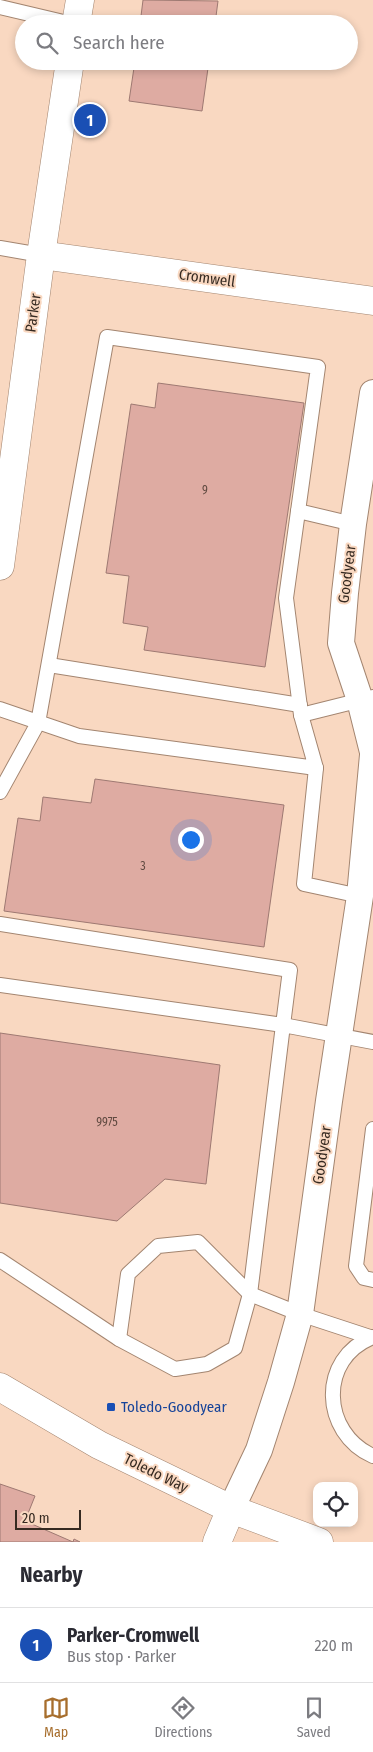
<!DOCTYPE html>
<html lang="en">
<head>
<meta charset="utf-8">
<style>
	body { margin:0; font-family:"Fira Sans Condensed",sans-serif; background:#f7f7f7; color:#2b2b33 }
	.controls { position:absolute; right:15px; bottom:15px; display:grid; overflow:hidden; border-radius:10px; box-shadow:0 2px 8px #0003 }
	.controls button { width:45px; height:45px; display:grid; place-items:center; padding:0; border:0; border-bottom:1px solid #e1e1e2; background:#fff; color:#2b2b33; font:25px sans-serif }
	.scale { position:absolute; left:15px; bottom:12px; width:66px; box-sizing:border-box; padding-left:5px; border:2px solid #362a21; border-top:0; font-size:14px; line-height:18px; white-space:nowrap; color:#362a21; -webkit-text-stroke:4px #f9d8c1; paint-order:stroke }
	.you { position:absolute; left:190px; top:839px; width:18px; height:18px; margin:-12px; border:4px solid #fff; border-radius:50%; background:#1a73e8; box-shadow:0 0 0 8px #1a73e833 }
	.badge { display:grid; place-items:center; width:32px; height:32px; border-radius:50%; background:#a76e2d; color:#fff; font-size:16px; font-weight:700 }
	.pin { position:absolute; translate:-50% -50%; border:2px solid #fff; box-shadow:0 1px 5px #0006 }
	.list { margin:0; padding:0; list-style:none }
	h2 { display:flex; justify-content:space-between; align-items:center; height:65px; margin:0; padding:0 20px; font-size:21px }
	h2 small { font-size:16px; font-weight:400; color:#7c7c81 }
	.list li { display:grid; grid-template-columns:32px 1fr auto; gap:15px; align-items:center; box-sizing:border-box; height:75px; padding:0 20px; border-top:1px solid #e1e1e2 }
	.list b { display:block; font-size:19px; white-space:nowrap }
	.list p { margin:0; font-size:16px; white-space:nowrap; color:#7c7c81 }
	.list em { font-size:16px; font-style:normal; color:#7c7c81 }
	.icon { flex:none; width:28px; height:28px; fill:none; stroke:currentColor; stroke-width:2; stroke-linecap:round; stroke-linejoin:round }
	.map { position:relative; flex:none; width:373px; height:1542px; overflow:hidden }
	.search { position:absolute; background:#fff; box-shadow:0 2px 8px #0003; left:15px; right:15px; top:15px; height:55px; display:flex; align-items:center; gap:12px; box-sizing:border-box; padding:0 18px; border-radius:28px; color:#7c7c81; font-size:19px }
	.sheet { height:140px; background:#fff }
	nav { display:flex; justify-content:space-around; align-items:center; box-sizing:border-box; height:70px; border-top:1px solid #e1e1e2; background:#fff; font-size:14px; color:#7c7c81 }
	nav a { display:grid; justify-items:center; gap:2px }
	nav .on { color:#a76e2d }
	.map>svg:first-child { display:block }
	.building { fill:#deaba2; stroke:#9e7972 }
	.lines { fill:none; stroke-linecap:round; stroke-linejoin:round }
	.lane-casing { stroke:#a38570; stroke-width:16 }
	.street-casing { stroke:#a38570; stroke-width:28 }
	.secondary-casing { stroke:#a38570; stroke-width:29 }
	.lane { stroke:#fff; stroke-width:14 }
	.street { stroke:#fff; stroke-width:26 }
	.secondary { stroke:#fff; stroke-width:28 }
	.transit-dot { fill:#1a4fb4; stroke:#f9d8c1; stroke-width:2 }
	.labels { text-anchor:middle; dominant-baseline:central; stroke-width:4; stroke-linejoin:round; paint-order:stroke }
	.number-label { font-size:12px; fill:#604a41 }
	.street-label { font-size:15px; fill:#362a21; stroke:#f9d8c1 }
	.transit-label { font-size:15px; fill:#164399; stroke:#f9d8c1; text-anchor:start }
</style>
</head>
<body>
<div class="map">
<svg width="373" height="1542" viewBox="0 0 373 1542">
	<rect width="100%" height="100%" fill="#f9d8c1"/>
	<g class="building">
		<polygon points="143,0 218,1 215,24 140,24"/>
		<polygon points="135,61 209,61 202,111 129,101"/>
		<polygon points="158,383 304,403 265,667 144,650 148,627 123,623 129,576 106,573 131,404 155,408"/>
		<polygon points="95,779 284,805 264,947 4,911 18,818 40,821 43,797 91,803"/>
		<polygon points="0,1033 220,1065 206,1184 165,1179 117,1221 0,1203"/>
		<polygon points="0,1484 35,1496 25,1521 73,1542 74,1539 80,1542 0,1542"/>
	</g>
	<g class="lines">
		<g class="lane-casing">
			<g id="lane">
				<polyline points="0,7 72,24"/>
				<polyline points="0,248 41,255"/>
				<polyline points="298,511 353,524"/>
				<polyline points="49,665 300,705"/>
				<polyline points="0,709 79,736 316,768 301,715 286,598 318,367 107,337 38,723 0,792"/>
				<polyline points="301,715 373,697"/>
				<polyline points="316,768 304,884 360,896"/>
				<polyline points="0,924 290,970 283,1025 0,985"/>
				<polyline points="373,1129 356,1266 364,1278 373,1280"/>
				<polyline points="0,1260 119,1339 175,1369 207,1364 235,1348 250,1294 283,1025 373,1042"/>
				<path d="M373,1337C318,1358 321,1433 373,1456"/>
				<polyline points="119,1339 128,1274 158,1246 198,1242 250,1294 300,1314 370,1337"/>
			</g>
		</g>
		<g class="street-casing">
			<g id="street">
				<polyline points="373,393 353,524 345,593 341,643 360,700 373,752"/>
				<polyline points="231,1509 259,1450 281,1382 300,1314 329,1101 360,896 373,755"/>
			</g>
		</g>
		<g class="secondary-casing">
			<g id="secondary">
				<polyline points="76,24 80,0"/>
				<polyline points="41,255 373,301"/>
				<polyline points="0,566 41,255 70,61"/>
				<polyline points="0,1387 99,1445 231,1509 319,1542"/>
				<polyline points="217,1542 231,1509"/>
			</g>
		</g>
		<use href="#lane" class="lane"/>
		<use href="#street" class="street"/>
		<use href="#secondary" class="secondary"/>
	</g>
	<rect class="transit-dot" x="106" y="1402" width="10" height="10" rx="2.5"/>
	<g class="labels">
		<g class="number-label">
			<text x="205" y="490">9</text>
			<text x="143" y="866">3</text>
			<text x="107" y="1122">9975</text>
		</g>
		<g class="street-label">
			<text transform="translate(207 278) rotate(8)">Cromwell</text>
			<text transform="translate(33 313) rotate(-82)">Parker</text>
			<text transform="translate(347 574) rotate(-83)">Goodyear</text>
			<text transform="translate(322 1155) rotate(-82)">Goodyear</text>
			<text transform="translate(156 1473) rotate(26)">Toledo Way</text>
		</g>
		<g class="transit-label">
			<text x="121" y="1407">Toledo-Goodyear</text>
		</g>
	</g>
</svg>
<div class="controls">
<button><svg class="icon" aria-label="locate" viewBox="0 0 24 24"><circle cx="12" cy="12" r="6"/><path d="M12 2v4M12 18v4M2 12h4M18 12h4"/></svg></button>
</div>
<div class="scale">20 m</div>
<div class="you"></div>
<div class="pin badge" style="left:90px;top:120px;background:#1a4fb4">1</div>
<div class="search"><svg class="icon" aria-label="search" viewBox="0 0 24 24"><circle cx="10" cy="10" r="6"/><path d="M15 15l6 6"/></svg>Search here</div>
</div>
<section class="sheet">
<h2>Nearby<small></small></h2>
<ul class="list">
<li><span class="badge" style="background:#1a4fb4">1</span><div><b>Parker-Cromwell</b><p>Bus stop · Parker</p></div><em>220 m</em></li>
</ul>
</section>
<nav>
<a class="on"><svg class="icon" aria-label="map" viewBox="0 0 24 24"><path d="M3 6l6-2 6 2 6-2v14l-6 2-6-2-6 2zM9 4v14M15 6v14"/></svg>Map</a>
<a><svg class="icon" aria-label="directions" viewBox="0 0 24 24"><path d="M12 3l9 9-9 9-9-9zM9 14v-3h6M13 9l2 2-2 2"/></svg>Directions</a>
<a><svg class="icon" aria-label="saved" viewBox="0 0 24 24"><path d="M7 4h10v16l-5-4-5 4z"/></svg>Saved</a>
</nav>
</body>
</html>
